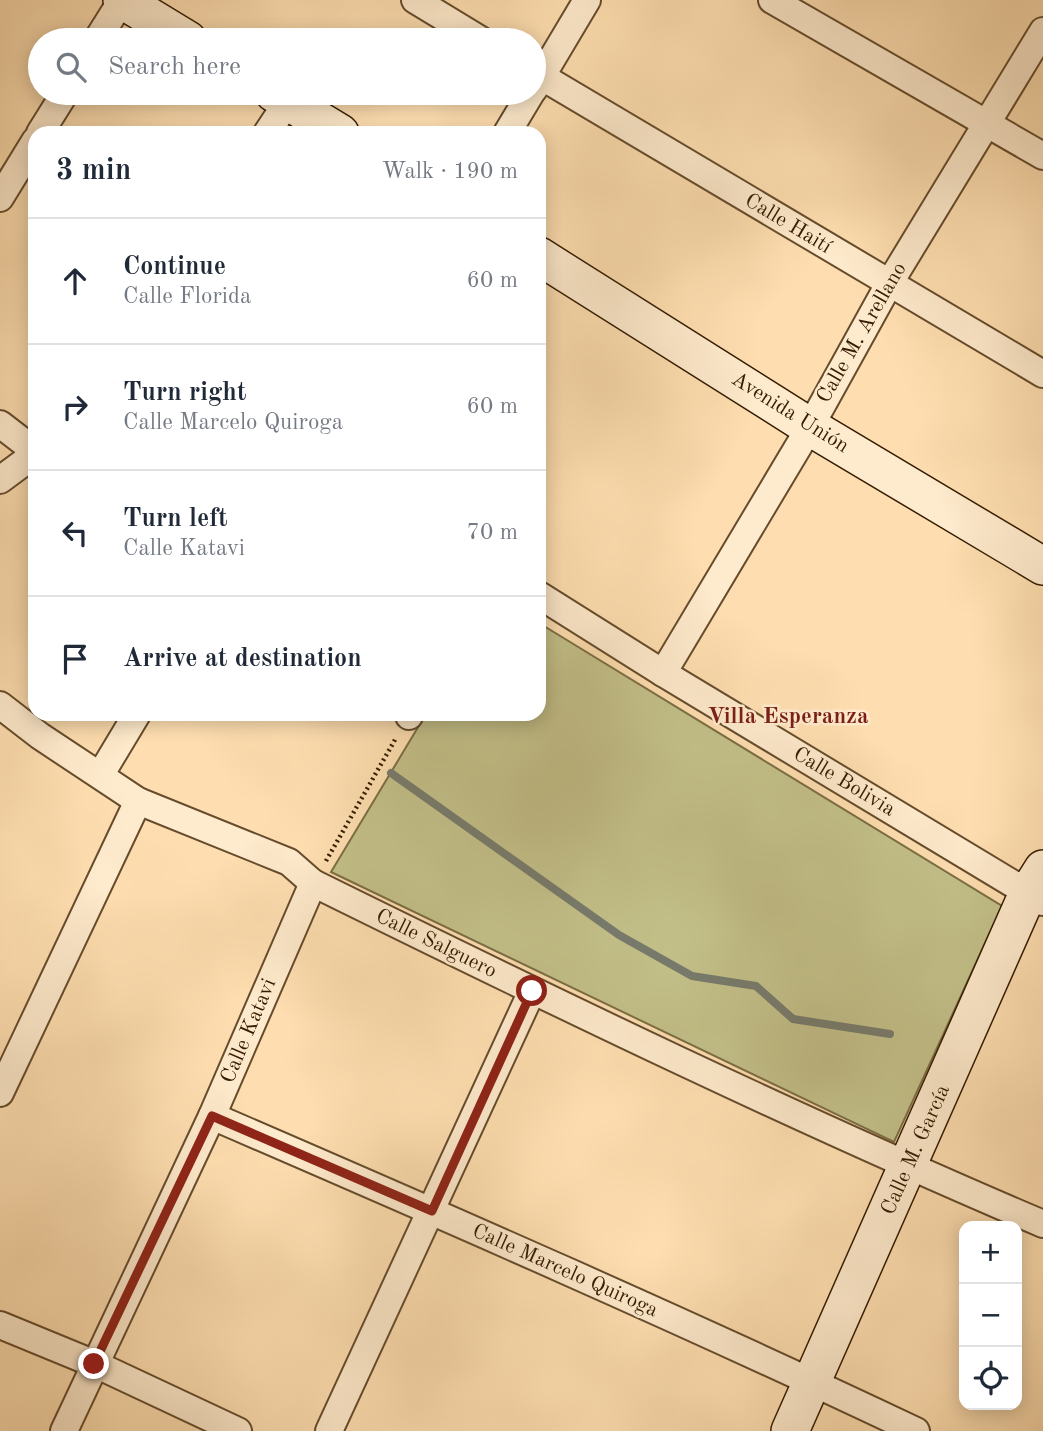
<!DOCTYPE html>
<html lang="en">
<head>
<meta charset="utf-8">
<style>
	body { margin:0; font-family:"Old Standard TT",serif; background:#f6f6f7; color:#1f2937 }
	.controls { position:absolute; right:21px; bottom:21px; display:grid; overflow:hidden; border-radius:14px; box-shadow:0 4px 18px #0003 }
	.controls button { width:63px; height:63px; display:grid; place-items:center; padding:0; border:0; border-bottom:2px solid #e0e1e3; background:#fff; color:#1f2937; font:35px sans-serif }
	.stop { position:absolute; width:21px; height:21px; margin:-16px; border:5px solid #8f2418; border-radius:50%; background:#fff }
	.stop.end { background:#8f2418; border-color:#fff; box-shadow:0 2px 7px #0008 }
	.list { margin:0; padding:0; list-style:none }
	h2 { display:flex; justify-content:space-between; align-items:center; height:91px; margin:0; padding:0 28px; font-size:30px }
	h2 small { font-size:23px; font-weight:400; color:#747a83 }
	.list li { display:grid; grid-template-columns:46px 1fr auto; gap:21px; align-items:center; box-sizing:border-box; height:126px; padding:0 28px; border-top:2px solid #e0e1e3 }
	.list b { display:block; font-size:26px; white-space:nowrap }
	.list p { margin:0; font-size:23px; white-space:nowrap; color:#747a83 }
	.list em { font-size:23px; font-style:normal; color:#747a83 }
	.icon { flex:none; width:38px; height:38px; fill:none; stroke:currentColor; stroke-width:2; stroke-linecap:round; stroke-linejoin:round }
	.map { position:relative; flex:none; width:1043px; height:1431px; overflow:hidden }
	.search { position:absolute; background:#fff; box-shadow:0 4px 18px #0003; left:28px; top:28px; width:518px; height:77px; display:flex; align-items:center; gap:18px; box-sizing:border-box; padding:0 24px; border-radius:38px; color:#747a83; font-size:26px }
	.panel { position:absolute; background:#fff; box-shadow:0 4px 18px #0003; left:28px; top:126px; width:518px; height:595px; border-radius:21px }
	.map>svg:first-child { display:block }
	.green { fill:#c3c089; stroke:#7c6e44; stroke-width:2 }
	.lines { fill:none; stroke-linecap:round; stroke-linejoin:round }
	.stream { stroke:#777b6c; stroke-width:8 }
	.street-casing { stroke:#664c2c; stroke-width:30 }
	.secondary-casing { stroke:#341c00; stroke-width:40 }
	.path { stroke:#341c00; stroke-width:4.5; stroke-dasharray:2 3.5; stroke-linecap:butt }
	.street { stroke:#feeacc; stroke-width:26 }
	.secondary { stroke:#feeacc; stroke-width:37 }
	.route { stroke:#8f2418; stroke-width:9 }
	.labels { text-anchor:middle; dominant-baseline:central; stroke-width:5; stroke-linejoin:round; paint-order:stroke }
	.street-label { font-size:21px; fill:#341c00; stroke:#feeacc }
	.neighbourhood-label { font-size:23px; font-weight:bold; fill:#7a1f14; stroke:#feeacc }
</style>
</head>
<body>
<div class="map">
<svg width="1043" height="1431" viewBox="0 0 1043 1431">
	<rect width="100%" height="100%" fill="#fedeb0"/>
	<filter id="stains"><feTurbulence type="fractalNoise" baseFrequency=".00286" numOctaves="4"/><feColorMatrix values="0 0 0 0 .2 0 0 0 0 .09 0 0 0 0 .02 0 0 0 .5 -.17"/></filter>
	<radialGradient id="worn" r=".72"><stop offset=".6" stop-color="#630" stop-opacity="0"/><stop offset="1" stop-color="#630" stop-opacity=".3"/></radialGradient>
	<polygon class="green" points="539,623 1002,906 894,1142 331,872 426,714 539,714"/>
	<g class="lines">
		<polyline class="stream" points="391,773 619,935 692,976 756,986 793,1019 890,1034"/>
		<g class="street-casing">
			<g id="street">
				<polyline points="415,0 481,40"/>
				<polyline points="772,0 1043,156"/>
				<polyline points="97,40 122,0"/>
				<polyline points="534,72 1043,374"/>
				<polyline points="534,89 587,0"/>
				<polyline points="40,133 65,93"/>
				<polyline points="267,133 288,101"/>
				<polyline points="507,133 531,93"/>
				<polyline points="0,198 35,141"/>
				<polyline points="0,424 35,451"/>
				<polyline points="0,480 35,454"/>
				<polyline points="539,595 663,673 1043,902"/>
				<polyline points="663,673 810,427 889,284 1043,31"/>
				<path d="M0,705L40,736L138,801L289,862L313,883C554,1002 796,1119 1043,1224"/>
				<polyline points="409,716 410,714"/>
				<polyline points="101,774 137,714"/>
				<polyline points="0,1093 138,801"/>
				<path d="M212,1116C448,1218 684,1321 916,1431"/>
				<polyline points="0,1325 95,1364 238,1431"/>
				<polyline points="64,1431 212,1116 313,883"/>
				<polyline points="329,1431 532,991"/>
			</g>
		</g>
		<g class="secondary-casing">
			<g id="secondary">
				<polyline points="122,0 188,40"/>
				<polyline points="274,93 340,133"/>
				<polyline points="539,256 810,427 1043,566"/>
				<polyline points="790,1431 1028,893 1043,869"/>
			</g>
		</g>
		<polyline class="path" points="326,861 396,738"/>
		<use href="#street" class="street"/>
		<use href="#secondary" class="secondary"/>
	</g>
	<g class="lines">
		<polyline class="route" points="94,1364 212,1116 432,1211 532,991"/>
	</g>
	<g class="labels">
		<g class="street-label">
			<text transform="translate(788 224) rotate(31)">Calle Haití</text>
			<text transform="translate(862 333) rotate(-60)">Calle M. Arellano</text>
			<text transform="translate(790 413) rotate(32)">Avenida Unión</text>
			<text transform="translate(844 782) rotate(31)">Calle Bolivia</text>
			<text transform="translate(436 944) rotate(26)">Calle Salguero</text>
			<text transform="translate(249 1031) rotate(-67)">Calle Katavi</text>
			<text transform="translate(916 1150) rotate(-66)">Calle M. García</text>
			<text transform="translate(565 1271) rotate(24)">Calle Marcelo Quiroga</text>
		</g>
		<g class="neighbourhood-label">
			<text x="788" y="716">Villa Esperanza</text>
		</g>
	</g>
	<rect width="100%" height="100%" filter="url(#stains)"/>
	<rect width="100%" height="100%" fill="url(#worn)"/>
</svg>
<div class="controls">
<button>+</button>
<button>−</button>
<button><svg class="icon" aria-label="locate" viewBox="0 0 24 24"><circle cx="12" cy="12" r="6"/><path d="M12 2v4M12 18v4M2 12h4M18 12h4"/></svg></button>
</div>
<div class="stop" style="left:532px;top:991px"></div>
<div class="stop end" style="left:94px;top:1364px"></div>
<div class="search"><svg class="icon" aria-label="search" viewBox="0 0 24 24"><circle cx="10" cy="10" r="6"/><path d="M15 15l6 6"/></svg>Search here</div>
<section class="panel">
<h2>3 min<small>Walk · 190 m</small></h2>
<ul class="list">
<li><svg class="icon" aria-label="ahead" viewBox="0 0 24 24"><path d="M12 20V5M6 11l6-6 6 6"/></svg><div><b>Continue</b><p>Calle Florida</p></div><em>60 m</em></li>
<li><svg class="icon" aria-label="right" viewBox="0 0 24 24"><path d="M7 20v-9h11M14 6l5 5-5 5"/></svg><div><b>Turn right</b><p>Calle Marcelo Quiroga</p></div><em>60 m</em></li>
<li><svg class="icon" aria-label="left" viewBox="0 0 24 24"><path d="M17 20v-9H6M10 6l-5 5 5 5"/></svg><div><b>Turn left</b><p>Calle Katavi</p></div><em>70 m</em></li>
<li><svg class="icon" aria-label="arrive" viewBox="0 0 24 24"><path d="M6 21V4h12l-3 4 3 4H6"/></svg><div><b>Arrive at destination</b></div></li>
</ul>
</section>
</div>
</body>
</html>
